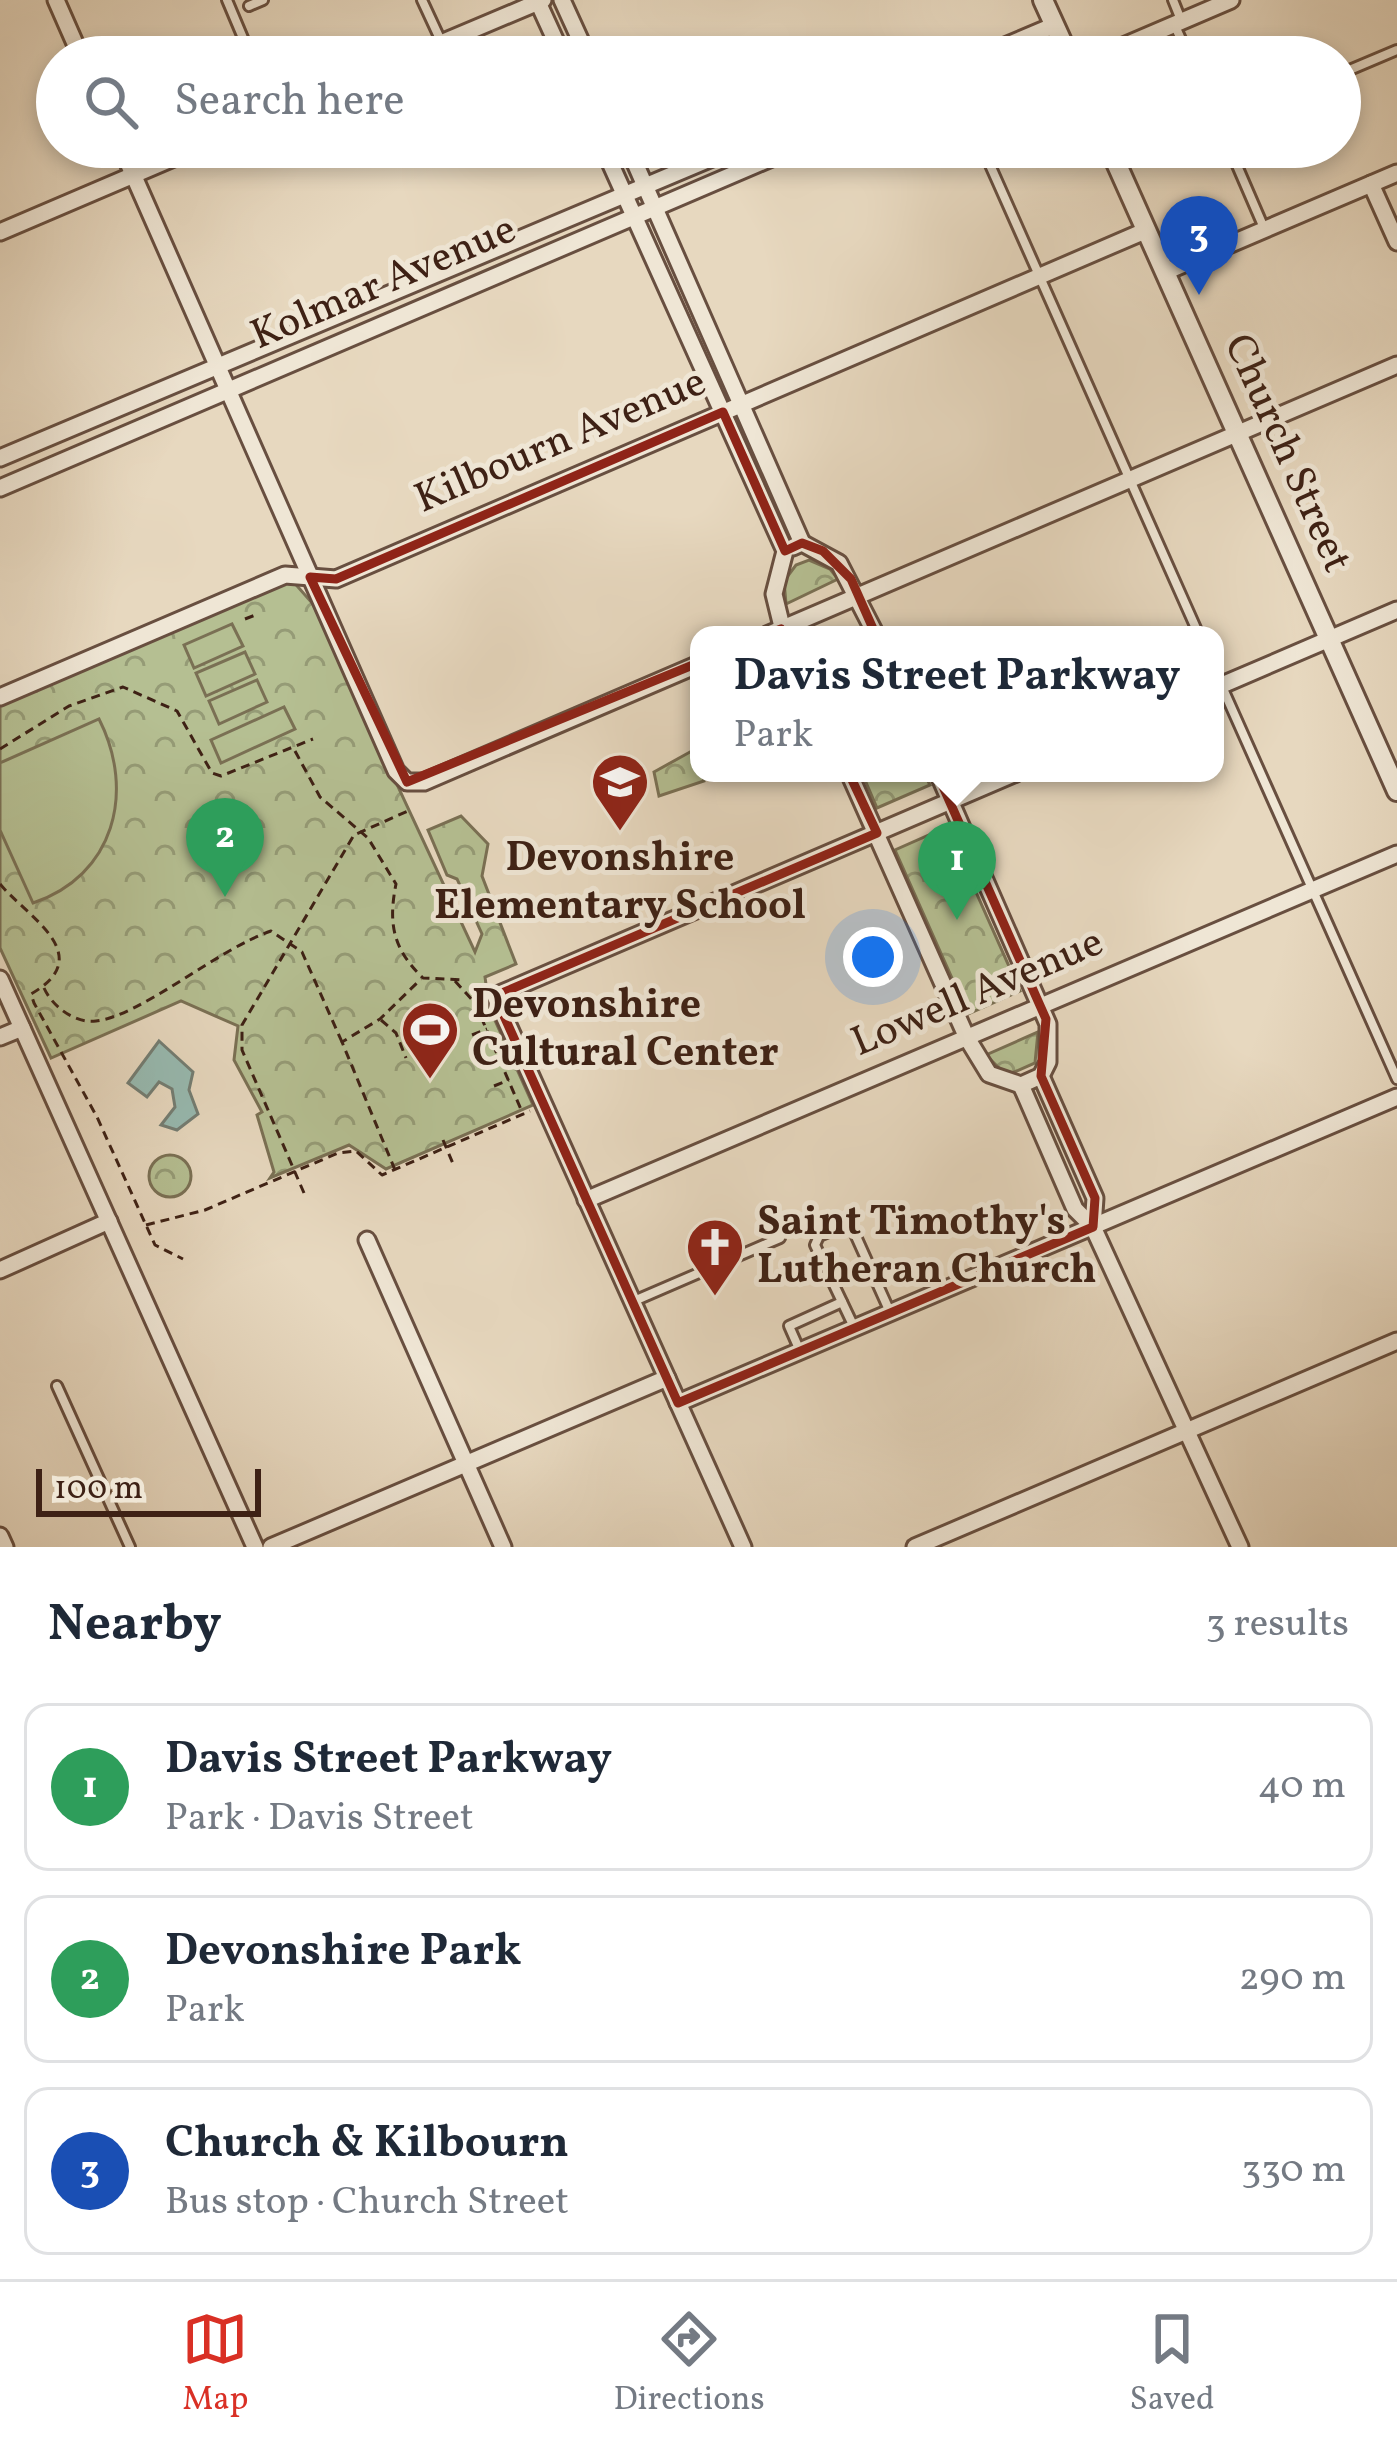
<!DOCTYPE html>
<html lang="en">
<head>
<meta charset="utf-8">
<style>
	body { margin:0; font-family:Vollkorn,serif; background:#f6f6f7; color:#1f2937 }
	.scale { position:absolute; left:36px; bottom:30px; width:225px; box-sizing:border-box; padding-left:12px; border:6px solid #3e2115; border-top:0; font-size:33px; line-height:42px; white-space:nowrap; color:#3e2115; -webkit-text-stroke:9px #efe6d5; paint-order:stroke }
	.you { position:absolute; left:873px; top:957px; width:42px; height:42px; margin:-30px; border:9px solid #fff; border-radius:50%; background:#1a73e8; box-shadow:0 0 0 18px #1a73e833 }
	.badge { display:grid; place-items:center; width:78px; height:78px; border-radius:50%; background:#d93025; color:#fff; font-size:39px; font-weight:700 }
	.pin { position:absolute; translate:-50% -99px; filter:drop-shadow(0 3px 6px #0008) }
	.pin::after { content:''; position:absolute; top:63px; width:42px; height:36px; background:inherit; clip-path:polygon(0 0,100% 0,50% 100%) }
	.popup { position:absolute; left:690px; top:626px; width:534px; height:156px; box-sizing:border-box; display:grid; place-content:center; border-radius:24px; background:#fff; filter:drop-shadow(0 3px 9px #0005); font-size:39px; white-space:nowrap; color:#747a83 }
	.popup b { font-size:45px; color:#1f2937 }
	.popup::after { content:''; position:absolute; left:50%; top:100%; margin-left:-24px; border:24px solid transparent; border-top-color:#fff }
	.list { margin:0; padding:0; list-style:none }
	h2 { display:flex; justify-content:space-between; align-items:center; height:156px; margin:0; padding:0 48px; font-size:51px }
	h2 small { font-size:39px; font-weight:400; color:#747a83 }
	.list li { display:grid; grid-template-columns:78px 1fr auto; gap:36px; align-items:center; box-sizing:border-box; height:168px; margin:0 24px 24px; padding:0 24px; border:3px solid #e0e1e3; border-radius:24px }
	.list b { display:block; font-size:45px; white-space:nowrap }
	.list p { margin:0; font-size:39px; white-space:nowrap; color:#747a83 }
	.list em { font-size:39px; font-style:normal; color:#747a83 }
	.icon { flex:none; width:66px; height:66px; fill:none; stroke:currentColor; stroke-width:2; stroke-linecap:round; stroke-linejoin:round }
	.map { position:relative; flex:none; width:1397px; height:1547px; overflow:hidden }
	.search { position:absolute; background:#fff; box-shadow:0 6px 18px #0003; left:36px; right:36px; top:36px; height:132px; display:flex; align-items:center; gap:30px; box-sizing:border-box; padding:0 42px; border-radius:66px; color:#747a83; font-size:45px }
	.sheet { height:732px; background:#fff }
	nav { display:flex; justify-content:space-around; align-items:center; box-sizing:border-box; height:168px; border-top:3px solid #e0e1e3; background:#fff; font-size:33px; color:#747a83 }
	nav a { display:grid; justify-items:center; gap:6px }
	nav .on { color:#d93025 }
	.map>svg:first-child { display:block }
	.forest { fill:url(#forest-crowns); stroke:#7a7054; stroke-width:3 }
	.pitch { fill:#b5bf92; stroke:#7a7054; stroke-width:3 }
	.water { fill:#97bab1; stroke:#737d73; stroke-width:3 }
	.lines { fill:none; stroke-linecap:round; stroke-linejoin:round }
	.service-casing { stroke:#684f40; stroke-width:14 }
	.minor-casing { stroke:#684f40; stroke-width:21 }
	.tertiary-casing { stroke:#684f40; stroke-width:24 }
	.path { stroke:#3e2115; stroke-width:3; stroke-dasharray:9 6; stroke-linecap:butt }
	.service { stroke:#efe6d5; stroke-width:8 }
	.minor { stroke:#efe6d5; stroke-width:15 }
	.tertiary { stroke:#efe6d5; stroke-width:18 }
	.marked { fill:none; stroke:#8f2418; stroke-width:9; stroke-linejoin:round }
	.labels { text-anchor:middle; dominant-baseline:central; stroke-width:10; stroke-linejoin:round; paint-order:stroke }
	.street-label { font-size:42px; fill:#3e2115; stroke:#efe6d5 }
	.poi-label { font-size:42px; font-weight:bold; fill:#3e2115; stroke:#efe6d5; text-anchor:start }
</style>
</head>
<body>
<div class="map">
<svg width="1397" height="1547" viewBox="0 0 1397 1547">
	<defs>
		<pattern id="forest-crowns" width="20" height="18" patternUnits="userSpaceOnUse" patternTransform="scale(3)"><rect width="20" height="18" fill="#b5bf92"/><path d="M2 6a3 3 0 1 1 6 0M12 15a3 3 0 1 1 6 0" fill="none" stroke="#959b76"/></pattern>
	</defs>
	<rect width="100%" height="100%" fill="#e7d8bf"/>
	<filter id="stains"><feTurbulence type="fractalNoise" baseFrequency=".00167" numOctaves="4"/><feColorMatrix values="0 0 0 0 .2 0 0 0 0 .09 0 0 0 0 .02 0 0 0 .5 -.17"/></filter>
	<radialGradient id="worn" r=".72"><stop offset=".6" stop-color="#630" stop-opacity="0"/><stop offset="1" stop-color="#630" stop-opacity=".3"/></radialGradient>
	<g class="forest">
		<polygon points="809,560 830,569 838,579 786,604 784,581 796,565"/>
		<polygon points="291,579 313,604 475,952 482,934 457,879 447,875 428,830 461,816 488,844 482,876 516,964 485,977 489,1007 533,1105 386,1169 349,1145 270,1178 274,1172 257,1115 262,1112 234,1060 238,1026 181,1001 51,1058 0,948 0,703"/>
		<polygon points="699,747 704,781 659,796 654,772"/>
		<polygon points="862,773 924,773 930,785 877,808"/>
		<polygon points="947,827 1020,991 968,1014 895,850"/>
		<polygon points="1038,1032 1035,1063 1012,1073 1002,1071 986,1055"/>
		<circle cx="170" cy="1176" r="21"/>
	</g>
	<g class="pitch">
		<polygon points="232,624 243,646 194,668 184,645"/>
		<polygon points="245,652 255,674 206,696 196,673"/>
		<polygon points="257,680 267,702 219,724 209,701"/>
		<polygon points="284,707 295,729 221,763 211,740"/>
		<path d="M99,719C136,792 114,876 33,903L0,830V763Z"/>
	</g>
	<polygon class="water" points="159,1041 193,1072 189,1090 198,1114 177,1130 161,1125 175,1107 172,1089 159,1082 147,1097 128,1083"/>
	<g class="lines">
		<g class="service-casing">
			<g id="service">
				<polyline points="227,0 251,57"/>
				<polyline points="422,0 441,41"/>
				<polyline points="1173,0 1181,20"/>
				<polyline points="249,6 263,0"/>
				<polyline points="1175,26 1189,57"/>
				<polyline points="1340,74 1397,50"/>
				<polyline points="982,147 1199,635"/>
				<polyline points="1229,147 1264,228"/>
				<polyline points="1215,671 1397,1079"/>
				<polyline points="634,1301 780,1238"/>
				<polyline points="854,1327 815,1245 819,1236 850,1223 890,1312"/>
				<polyline points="800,1351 789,1326 842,1302"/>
				<polyline points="57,1386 130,1547"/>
			</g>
		</g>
		<g class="minor-casing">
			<g id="minor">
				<polyline points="56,0 81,57"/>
				<polyline points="537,0 563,57"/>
				<polyline points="562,0 588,57"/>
				<polyline points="408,57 543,0"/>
				<polyline points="979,57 1055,25"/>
				<polyline points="1098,57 1231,0"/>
				<polyline points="121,147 396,771 407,782 424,782 699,664"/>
				<polyline points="603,147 785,551 774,594 784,635"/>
				<polyline points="628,147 802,543"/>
				<polyline points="1371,184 1397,242"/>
				<polyline points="0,232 199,147"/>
				<polyline points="1165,272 1397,173"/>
				<polyline points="0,458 738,147"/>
				<polyline points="0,488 797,147"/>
				<polyline points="793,547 802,543 839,563 876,635"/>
				<polyline points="767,635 1397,365"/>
				<polyline points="1215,688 1397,610"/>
				<polyline points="0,697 285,575 336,579 1147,230"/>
				<polyline points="849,773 967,1038 989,1074 1021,1085 1041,1076 1048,1062 1048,1024 938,773"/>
				<polyline points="0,979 255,1547"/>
				<polyline points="0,1037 22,1028"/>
				<polyline points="1041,1076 1095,1198 1093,1227"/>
				<polyline points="1021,1085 1075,1209 1093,1227 1240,1547"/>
				<polyline points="586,1200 1397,854"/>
				<polyline points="367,1240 503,1547"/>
				<polyline points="0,1270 109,1221"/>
				<polyline points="678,1403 1397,1097"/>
				<polyline points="0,1536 5,1547"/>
				<polyline points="271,1547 667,1378"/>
				<polyline points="743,1547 495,996 1016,773"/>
				<polyline points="915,1547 1397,1341"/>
			</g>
		</g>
		<g class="tertiary-casing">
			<g id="tertiary">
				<polyline points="1043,0 1069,57"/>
				<polyline points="1109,147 1397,791"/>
			</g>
		</g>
		<g class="path">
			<polyline points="245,619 258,614"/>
			<polyline points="0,749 69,706 123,687 177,711 212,773 221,776 313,739"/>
			<path d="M295,751L320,797L368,838L396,884C388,924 393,949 423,978L465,980"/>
			<path d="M0,884C26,916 99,955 31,994L34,1003L97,1117L155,1245L183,1259"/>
			<polyline points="455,981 475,1003 523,1114"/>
			<path d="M44,988C52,1006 75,1024 96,1021C141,1016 218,949 271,931L302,952L342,1042"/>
			<polyline points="381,1020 396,1033 406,1058"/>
			<polyline points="472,1035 487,1029"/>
			<polyline points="494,1086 509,1080"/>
			<polyline points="443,1140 454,1166"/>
			<polyline points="395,1170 342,1042 380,1019 421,979"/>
			<polyline points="304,1193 242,1050 242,1025 354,835 410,810"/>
			<polyline points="146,1225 205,1210 338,1153 356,1151 382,1175 530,1111"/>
		</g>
		<use href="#service" class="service"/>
		<use href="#minor" class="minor"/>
		<use href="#tertiary" class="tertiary"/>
	</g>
	<path class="marked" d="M723,412L785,551L802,543L823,551L851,579L1046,1019L1041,1076L1095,1198L1093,1227L678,1403L495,996L877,833L781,629L407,782L310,577L336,579Z"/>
	<defs>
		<g id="school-pin" transform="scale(3)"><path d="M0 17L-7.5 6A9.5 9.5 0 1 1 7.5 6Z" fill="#8f2418" stroke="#efe6d5"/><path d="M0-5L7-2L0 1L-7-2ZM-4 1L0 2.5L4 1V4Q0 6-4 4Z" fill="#fff"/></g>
		<g id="stadium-pin" transform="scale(3)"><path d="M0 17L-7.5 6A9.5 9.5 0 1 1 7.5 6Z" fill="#8f2418" stroke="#efe6d5"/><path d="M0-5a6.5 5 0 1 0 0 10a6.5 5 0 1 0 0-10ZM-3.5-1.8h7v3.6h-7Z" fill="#fff"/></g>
		<g id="church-pin" transform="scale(3)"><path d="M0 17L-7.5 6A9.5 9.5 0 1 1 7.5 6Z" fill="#8f2418" stroke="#efe6d5"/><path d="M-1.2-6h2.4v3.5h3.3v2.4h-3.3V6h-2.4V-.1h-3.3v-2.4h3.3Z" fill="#fff"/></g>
	</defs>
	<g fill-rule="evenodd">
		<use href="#school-pin" x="620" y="782"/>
		<use href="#stadium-pin" x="430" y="1030"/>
		<use href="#church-pin" x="715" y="1247"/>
	</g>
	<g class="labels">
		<g class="street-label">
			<text transform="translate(384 284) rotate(-23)">Kolmar Avenue</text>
			<text transform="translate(561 442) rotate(-23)">Kilbourn Avenue</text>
			<text transform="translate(1286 454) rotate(66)">Church Street</text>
			<text transform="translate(978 994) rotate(-23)">Lowell Avenue</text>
		</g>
		<g class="poi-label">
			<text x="620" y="859" text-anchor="middle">Devonshire<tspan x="620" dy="48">Elementary School</tspan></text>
			<text x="472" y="1006">Devonshire<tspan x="472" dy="48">Cultural Center</tspan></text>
			<text x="757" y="1223">Saint Timothy's<tspan x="757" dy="48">Lutheran Church</tspan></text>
		</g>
	</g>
	<rect width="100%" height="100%" filter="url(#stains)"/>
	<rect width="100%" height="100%" fill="url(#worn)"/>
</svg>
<div class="scale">100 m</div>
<div class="you"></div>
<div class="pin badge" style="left:957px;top:920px;background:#2e9e5b">1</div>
<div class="popup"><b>Davis Street Parkway</b>Park</div>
<div class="pin badge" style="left:225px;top:897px;background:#2e9e5b">2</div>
<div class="pin badge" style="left:1199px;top:295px;background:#1a4fb4">3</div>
<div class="search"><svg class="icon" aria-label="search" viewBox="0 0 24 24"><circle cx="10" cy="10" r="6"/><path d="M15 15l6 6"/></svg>Search here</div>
</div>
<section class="sheet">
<h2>Nearby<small>3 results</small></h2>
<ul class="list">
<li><span class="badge" style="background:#2e9e5b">1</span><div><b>Davis Street Parkway</b><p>Park · Davis Street</p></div><em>40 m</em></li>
<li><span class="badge" style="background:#2e9e5b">2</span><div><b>Devonshire Park</b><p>Park</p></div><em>290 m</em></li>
<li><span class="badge" style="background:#1a4fb4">3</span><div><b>Church &amp; Kilbourn</b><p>Bus stop · Church Street</p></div><em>330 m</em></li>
</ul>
</section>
<nav>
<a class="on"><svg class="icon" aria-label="map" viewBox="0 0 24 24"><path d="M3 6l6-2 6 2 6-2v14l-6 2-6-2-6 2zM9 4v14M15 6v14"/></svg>Map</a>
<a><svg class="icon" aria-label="directions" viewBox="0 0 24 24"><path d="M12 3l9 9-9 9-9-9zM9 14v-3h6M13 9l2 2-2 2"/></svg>Directions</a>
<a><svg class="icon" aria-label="saved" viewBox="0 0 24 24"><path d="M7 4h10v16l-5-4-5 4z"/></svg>Saved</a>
</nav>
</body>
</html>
